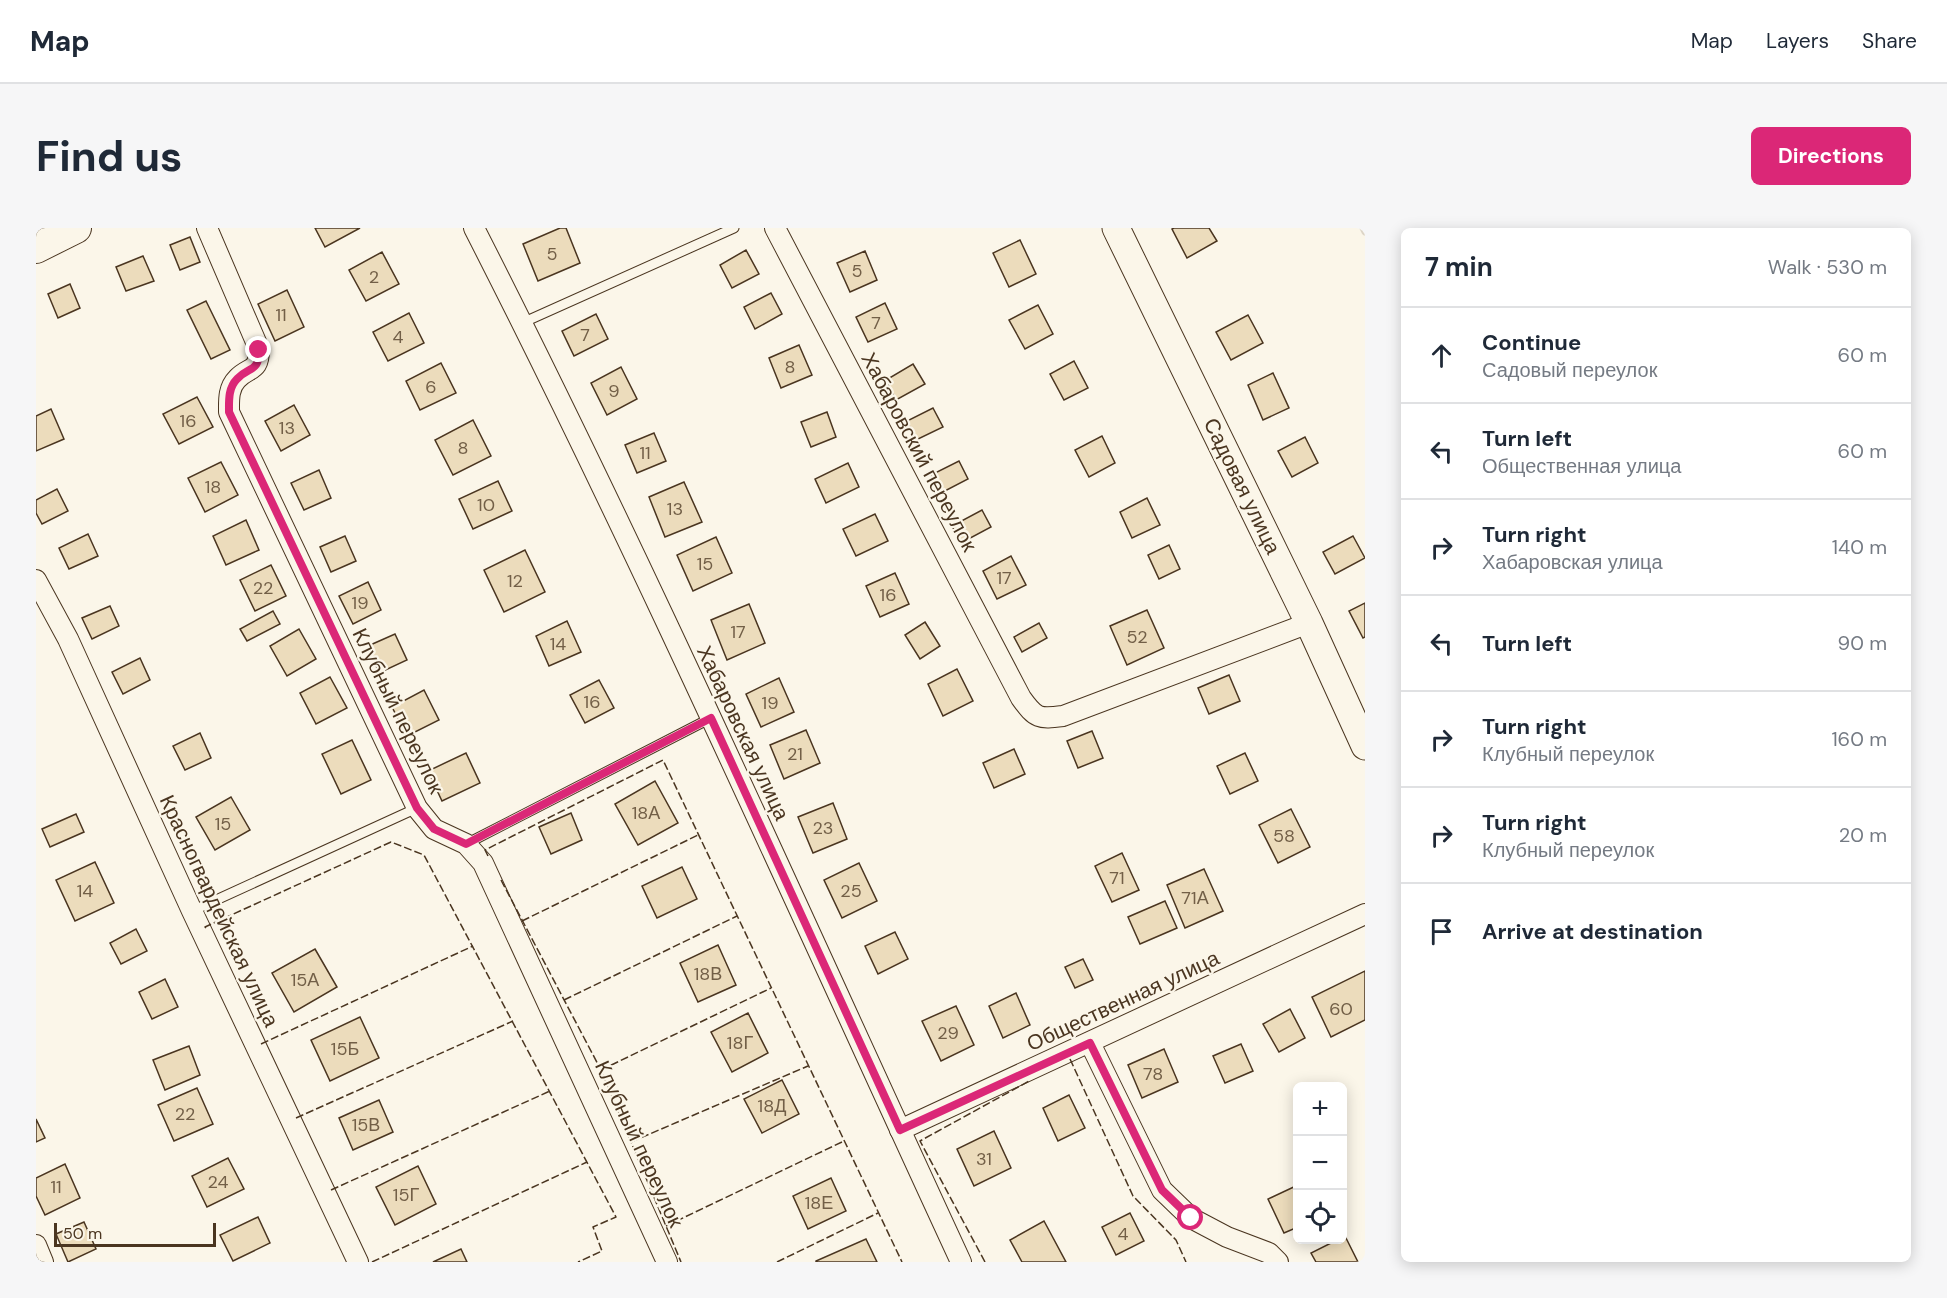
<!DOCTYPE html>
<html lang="en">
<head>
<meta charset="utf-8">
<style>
	body { margin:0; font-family:"DM Sans",sans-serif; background:#f6f6f7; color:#1f2937 }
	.controls { position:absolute; right:18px; bottom:18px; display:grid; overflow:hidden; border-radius:9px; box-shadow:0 3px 15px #0003 }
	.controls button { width:54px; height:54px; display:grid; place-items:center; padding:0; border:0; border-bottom:2px solid #e0e1e3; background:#fff; color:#1f2937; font:30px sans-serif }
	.scale { position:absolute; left:18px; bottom:15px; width:162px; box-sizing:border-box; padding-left:6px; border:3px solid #4a3520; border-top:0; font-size:16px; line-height:21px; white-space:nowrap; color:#4a3520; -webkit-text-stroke:4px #fbf6e9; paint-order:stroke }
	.stop { position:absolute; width:18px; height:18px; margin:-14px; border:4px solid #db2777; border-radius:50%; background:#fff }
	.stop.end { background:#db2777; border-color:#fff; box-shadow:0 2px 6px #0008 }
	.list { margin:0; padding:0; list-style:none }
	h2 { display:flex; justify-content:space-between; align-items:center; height:78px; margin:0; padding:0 24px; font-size:26px }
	h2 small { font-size:20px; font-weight:400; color:#747a83 }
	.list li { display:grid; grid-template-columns:39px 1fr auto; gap:18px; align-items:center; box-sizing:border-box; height:96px; padding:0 24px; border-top:2px solid #e0e1e3 }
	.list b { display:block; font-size:22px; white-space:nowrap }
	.list p { margin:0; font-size:20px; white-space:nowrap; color:#747a83 }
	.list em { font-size:20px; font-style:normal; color:#747a83 }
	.icon { flex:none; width:33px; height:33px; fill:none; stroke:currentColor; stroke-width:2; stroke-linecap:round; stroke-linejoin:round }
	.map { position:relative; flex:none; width:1329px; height:1034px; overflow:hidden; border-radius:9px }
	header { display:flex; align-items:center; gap:36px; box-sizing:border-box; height:84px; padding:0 30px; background:#fff; border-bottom:2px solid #e0e1e3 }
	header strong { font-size:28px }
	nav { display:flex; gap:33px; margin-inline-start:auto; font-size:21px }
	.intro { display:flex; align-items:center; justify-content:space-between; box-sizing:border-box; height:144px; padding:0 36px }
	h1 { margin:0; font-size:42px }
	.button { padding:15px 27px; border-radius:9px; background:#db2777; color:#fff; font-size:21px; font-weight:700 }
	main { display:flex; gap:36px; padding:0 36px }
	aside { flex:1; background:#fff; border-radius:9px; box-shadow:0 3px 15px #0003 }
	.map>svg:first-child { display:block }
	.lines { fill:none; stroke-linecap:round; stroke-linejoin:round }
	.stream { stroke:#dcd4c6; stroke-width:7 }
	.building { fill:#ecdcbc; stroke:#4a3520; stroke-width:1.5 }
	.lane-casing { stroke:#4a3520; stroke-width:11 }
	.street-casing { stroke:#4a3520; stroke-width:22 }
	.secondary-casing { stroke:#4a3520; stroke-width:29 }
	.primary-casing { stroke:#4a3520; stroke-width:32 }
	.lane { stroke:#fbf6e9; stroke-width:9 }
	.street { stroke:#fbf6e9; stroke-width:20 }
	.secondary { stroke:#fbf6e9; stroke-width:27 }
	.primary { stroke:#fbf6e9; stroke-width:30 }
	.fence { stroke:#4a3520; stroke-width:1.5; stroke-dasharray:8 3; stroke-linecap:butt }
	.route { stroke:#db2777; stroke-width:8 }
	.labels { text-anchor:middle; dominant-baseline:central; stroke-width:4.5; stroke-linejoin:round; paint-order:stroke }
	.number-label { font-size:18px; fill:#725f47 }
	.street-label { font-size:21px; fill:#4a3520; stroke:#fbf6e9 }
</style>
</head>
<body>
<header>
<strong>Map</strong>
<nav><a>Map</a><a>Layers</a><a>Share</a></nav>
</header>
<div class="intro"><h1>Find us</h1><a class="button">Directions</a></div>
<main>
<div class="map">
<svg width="1329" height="1034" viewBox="0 0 1329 1034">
	<rect width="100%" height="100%" fill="#fbf6e9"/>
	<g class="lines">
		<polyline class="stream" points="1327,0 1329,4"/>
	</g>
	<g class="building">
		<polygon points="279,0 324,0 289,19"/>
		<polygon points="524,0 530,0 544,35 502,53 487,16"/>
		<polygon points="1138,0 1173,0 1181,13 1151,30 1136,1"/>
		<polygon points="154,9 164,34 144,42 134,17"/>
		<polygon points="984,12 1000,46 973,59 957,25"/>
		<polygon points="710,22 723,46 696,60 684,37"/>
		<polygon points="829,23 841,52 814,64 801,35"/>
		<polygon points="346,24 363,56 330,73 313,42"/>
		<polygon points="107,28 118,53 90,63 80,39"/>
		<polygon points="34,56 44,80 22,90 12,66"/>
		<polygon points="251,62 268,99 239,113 222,76"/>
		<polygon points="735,65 746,86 719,101 708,79"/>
		<polygon points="170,73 194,122 175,131 151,82"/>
		<polygon points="849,75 861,101 832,114 820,89"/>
		<polygon points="1002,77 1017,106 989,121 973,92"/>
		<polygon points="373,85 388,115 352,133 337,104"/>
		<polygon points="560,86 572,111 538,128 526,103"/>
		<polygon points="1212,87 1227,115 1195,132 1180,104"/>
		<polygon points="763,117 776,147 745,160 733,130"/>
		<polygon points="1038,133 1052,160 1028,172 1014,146"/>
		<polygon points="405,135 420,165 384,182 370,153"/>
		<polygon points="877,136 889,156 860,172 850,152"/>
		<polygon points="585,139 601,171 571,187 555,155"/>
		<polygon points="1237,145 1253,180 1227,192 1212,157"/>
		<polygon points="161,169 177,199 143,216 127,186"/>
		<polygon points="258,177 274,207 245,223 229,193"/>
		<polygon points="897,180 907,199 880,212 871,193"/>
		<polygon points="15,181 28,211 0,223 0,188"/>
		<polygon points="791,184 800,209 775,219 765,194"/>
		<polygon points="437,192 455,228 417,247 399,212"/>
		<polygon points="618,205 630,233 601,245 589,217"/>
		<polygon points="1066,208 1079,235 1053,249 1039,222"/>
		<polygon points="1269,209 1282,235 1256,249 1242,223"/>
		<polygon points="923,233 932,251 905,265 895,247"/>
		<polygon points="185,234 202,267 169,284 152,250"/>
		<polygon points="812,235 823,259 790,275 779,251"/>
		<polygon points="283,242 295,270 268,282 255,255"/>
		<polygon points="462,253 476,283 437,301 423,271"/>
		<polygon points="648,254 666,294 629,309 613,269"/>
		<polygon points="21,261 32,283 6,296 0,285 0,272"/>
		<polygon points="1111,270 1124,297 1096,310 1084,284"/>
		<polygon points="946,282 955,299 925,315 916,298"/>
		<polygon points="839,286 852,313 820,328 807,301"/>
		<polygon points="210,292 223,322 190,337 177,308"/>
		<polygon points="52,306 62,328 33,341 23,320"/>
		<polygon points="309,308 320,333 295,344 284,319"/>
		<polygon points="1317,308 1329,330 1299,346 1287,324"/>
		<polygon points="680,309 696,345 657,363 641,327"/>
		<polygon points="1133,317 1144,341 1123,351 1112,327"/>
		<polygon points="489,322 509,364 468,384 448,342"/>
		<polygon points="975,328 990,357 961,371 947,343"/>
		<polygon points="235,337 250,368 219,383 204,352"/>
		<polygon points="859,345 873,376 844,389 830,358"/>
		<polygon points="332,354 345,382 317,396 303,368"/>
		<polygon points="1329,375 1329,409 1327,410 1313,383"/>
		<polygon points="713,376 729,415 691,432 675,392"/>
		<polygon points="74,378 83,398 56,411 46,390"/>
		<polygon points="1111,382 1128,420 1091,437 1074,398"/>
		<polygon points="237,383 244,396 211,413 204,401"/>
		<polygon points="531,393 545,424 513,438 500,408"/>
		<polygon points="889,394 904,418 884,431 869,407"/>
		<polygon points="1003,395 1011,410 986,424 978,409"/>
		<polygon points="263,401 280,431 251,448 234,418"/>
		<polygon points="359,406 371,432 343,445 332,418"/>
		<polygon points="104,430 114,452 87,466 76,444"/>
		<polygon points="921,441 937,473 907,488 892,456"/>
		<polygon points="1193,447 1204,473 1173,486 1162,460"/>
		<polygon points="294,449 311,480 280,496 264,465"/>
		<polygon points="743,450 758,484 725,499 710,466"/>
		<polygon points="563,452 578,480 549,495 534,467"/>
		<polygon points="388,462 403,492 371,508 356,479"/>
		<polygon points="770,502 784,535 748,551 734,517"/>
		<polygon points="1056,503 1067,530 1042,540 1031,513"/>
		<polygon points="164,505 175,530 149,542 137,518"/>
		<polygon points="316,512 335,552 305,566 286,526"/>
		<polygon points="978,521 989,546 958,560 947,535"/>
		<polygon points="430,525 444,555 406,573 392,543"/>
		<polygon points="1209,525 1222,553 1194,566 1181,538"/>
		<polygon points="619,553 642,595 602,617 579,576"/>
		<polygon points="195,569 214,602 179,622 160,589"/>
		<polygon points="797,575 811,611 777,625 762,589"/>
		<polygon points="1255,581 1274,619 1242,635 1223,597"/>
		<polygon points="535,585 546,612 515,626 503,599"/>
		<polygon points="40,586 48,604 14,619 6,601"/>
		<polygon points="1086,625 1103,662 1076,674 1059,638"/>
		<polygon points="59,634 78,675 39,693 20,652"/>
		<polygon points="823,635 841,673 806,690 788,652"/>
		<polygon points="646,639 661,671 621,690 606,658"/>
		<polygon points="1168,641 1187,683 1149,700 1131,657"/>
		<polygon points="1129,673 1141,700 1104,716 1092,689"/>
		<polygon points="100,701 111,723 85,736 74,715"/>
		<polygon points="859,704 872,731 842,746 829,718"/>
		<polygon points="682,717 700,757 662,774 644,735"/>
		<polygon points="279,721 301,759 258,784 236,745"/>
		<polygon points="1047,731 1057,752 1039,760 1029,739"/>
		<polygon points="1329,743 1329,792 1295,809 1276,769"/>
		<polygon points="129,751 142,779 116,791 103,764"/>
		<polygon points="980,765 994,797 967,810 953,778"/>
		<polygon points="920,778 938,817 905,833 886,793"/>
		<polygon points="1254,781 1269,810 1243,824 1227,796"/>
		<polygon points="712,785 732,825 696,844 675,804"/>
		<polygon points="324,789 343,830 294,853 275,812"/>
		<polygon points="1205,816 1217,843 1189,855 1177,828"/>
		<polygon points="153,818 164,847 129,862 117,832"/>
		<polygon points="1128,821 1142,854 1106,870 1092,837"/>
		<polygon points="746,852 763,886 726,905 708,871"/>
		<polygon points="161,860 177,896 138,913 122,877"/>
		<polygon points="1033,867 1049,900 1022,913 1007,880"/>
		<polygon points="343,872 357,904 317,922 303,890"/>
		<polygon points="0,891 9,910 0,914"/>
		<polygon points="958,903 975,940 938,958 921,921"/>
		<polygon points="192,930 208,961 171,979 156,948"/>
		<polygon points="29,936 44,970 9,987 0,968 0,950"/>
		<polygon points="382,938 400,976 359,997 340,959"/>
		<polygon points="795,950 810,983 772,1001 757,968"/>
		<polygon points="1262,957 1262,999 1248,1005 1232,971"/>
		<polygon points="1094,985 1108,1013 1080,1027 1066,999"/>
		<polygon points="222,989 234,1015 197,1033 184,1007"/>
		<polygon points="1008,993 1030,1034 986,1034 974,1012"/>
		<polygon points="48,994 60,1021 32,1034 20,1006"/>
		<polygon points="1309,1008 1322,1034 1280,1034 1275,1025 1301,1012 1306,1012"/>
		<polygon points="830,1011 841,1034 780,1034 780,1033"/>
		<polygon points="425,1021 431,1034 397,1034"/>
	</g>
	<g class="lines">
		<g class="lane-casing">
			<g id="lane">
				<polyline points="486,95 698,0"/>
				<polyline points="430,616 675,490"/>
				<polyline points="156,683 381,580"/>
			</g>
		</g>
		<g class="street-casing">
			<g id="street">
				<path d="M171,0L223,121C223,145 213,138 201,151C192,160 193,173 193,184L381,580L398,601L430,616L447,635L631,1034"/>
				<path d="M438,0C611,339 765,688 925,1034"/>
				<path d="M739,0L985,470C1000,491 1003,491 1027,488L1273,395"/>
				<polyline points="0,352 32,411 156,683 322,1034"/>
				<polyline points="1054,815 1126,962 1155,990 1191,1009 1233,1025 1242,1034"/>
				<polyline points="864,902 1329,686"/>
				<polyline points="0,1017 7,1034"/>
			</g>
		</g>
		<g class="secondary-casing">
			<polyline id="secondary" points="1080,0 1273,395 1329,518"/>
		</g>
		<g class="primary-casing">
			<polyline id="primary" points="0,20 40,0"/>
		</g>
		<use href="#lane" class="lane"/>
		<use href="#street" class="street"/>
		<use href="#secondary" class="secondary"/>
		<use href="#primary" class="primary"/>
		<g class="fence">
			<polyline points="452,628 449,622 627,532 866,1034"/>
			<polyline points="465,652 565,842 645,1034"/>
			<polyline points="486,693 662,607"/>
			<polyline points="170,700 169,699 355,614 388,627 580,989 557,999 566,1023 542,1034"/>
			<polyline points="528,772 701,688"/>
			<polyline points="225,816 437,718"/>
			<polyline points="1034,831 1097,968 1140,1012 1150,1034"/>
			<polyline points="565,842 735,760"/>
			<polyline points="260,890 477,793"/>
			<polyline points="595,914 772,838"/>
			<polyline points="295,962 514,863"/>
			<polyline points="630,998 808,913"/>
			<polyline points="336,1034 551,934"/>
			<polyline points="741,1034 842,985"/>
			<polyline points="949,1034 884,913 995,852"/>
		</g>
	</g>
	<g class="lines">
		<path class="route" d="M223,122C223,145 213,138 201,151C192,160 193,173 193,184L381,580L398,601L430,616L675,490L864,902L1054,815L1126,962L1155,990"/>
	</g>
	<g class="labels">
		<g class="number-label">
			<text x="516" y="26">5</text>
			<text x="821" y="43">5</text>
			<text x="338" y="49">2</text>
			<text x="245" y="87">11</text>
			<text x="840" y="95">7</text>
			<text x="549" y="107">7</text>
			<text x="362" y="109">4</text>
			<text x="754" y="139">8</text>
			<text x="395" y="159">6</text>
			<text x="578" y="163">9</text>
			<text x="152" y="193">16</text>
			<text x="251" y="200">13</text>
			<text x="427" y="220">8</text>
			<text x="609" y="225">11</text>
			<text x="177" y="259">18</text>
			<text x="450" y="277">10</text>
			<text x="639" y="281">13</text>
			<text x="669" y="336">15</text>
			<text x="968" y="350">17</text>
			<text x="479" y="353">12</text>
			<text x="227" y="360">22</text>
			<text x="852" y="367">16</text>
			<text x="324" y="375">19</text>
			<text x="702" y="404">17</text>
			<text x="1101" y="409">52</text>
			<text x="522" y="416">14</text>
			<text x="556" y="474">16</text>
			<text x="734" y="475">19</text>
			<text x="759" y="526">21</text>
			<text x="610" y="585">18А</text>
			<text x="187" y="596">15</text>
			<text x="787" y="600">23</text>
			<text x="1248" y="608">58</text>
			<text x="1081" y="650">71</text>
			<text x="49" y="663">14</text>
			<text x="815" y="663">25</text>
			<text x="1159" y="670">71А</text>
			<text x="672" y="746">18В</text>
			<text x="269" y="752">15А</text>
			<text x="1305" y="781">60</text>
			<text x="912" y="805">29</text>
			<text x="704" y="815">18Г</text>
			<text x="309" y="821">15Б</text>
			<text x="1117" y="846">78</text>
			<text x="736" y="878">18Д</text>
			<text x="149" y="886">22</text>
			<text x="330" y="897">15В</text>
			<text x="948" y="931">31</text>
			<text x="182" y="954">24</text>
			<text x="20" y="959">11</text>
			<text x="370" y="967">15Г</text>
			<text x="783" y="975">18Е</text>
			<text x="1087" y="1006">4</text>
		</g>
		<g class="street-label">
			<text transform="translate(883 224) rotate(62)">Хабаровский переулок</text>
			<text transform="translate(1206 258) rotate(64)">Садовая улица</text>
			<text transform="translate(362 483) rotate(64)">Клубный переулок</text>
			<text transform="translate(707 505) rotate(65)">Хабаровская улица</text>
			<text transform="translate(183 683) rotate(65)">Красногвардейская улица</text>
			<text transform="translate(1087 773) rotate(-25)">Общественная улица</text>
			<text transform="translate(603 916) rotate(65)">Клубный переулок</text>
		</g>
	</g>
</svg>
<div class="controls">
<button>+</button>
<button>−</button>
<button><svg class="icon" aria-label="locate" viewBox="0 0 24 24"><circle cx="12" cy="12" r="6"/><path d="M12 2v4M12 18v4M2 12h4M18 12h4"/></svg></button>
</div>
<div class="scale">50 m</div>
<div class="stop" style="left:1155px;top:990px"></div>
<div class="stop end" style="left:223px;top:122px"></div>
</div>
<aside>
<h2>7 min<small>Walk · 530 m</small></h2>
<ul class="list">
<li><svg class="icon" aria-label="ahead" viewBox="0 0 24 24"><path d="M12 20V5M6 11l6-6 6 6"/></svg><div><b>Continue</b><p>Садовый переулок</p></div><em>60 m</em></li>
<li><svg class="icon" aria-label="left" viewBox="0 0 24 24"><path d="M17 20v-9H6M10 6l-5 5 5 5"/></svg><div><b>Turn left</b><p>Общественная улица</p></div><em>60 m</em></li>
<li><svg class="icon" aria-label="right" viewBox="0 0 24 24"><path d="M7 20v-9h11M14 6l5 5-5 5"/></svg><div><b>Turn right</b><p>Хабаровская улица</p></div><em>140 m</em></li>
<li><svg class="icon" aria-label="left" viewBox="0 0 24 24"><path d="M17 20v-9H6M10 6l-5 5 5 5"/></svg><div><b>Turn left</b></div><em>90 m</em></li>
<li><svg class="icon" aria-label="right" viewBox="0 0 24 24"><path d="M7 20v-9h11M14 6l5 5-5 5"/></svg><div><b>Turn right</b><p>Клубный переулок</p></div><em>160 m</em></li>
<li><svg class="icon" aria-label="right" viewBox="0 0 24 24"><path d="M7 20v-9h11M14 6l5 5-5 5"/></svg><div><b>Turn right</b><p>Клубный переулок</p></div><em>20 m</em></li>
<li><svg class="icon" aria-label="arrive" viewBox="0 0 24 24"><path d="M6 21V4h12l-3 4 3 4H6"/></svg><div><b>Arrive at destination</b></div></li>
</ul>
</aside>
</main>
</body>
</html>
